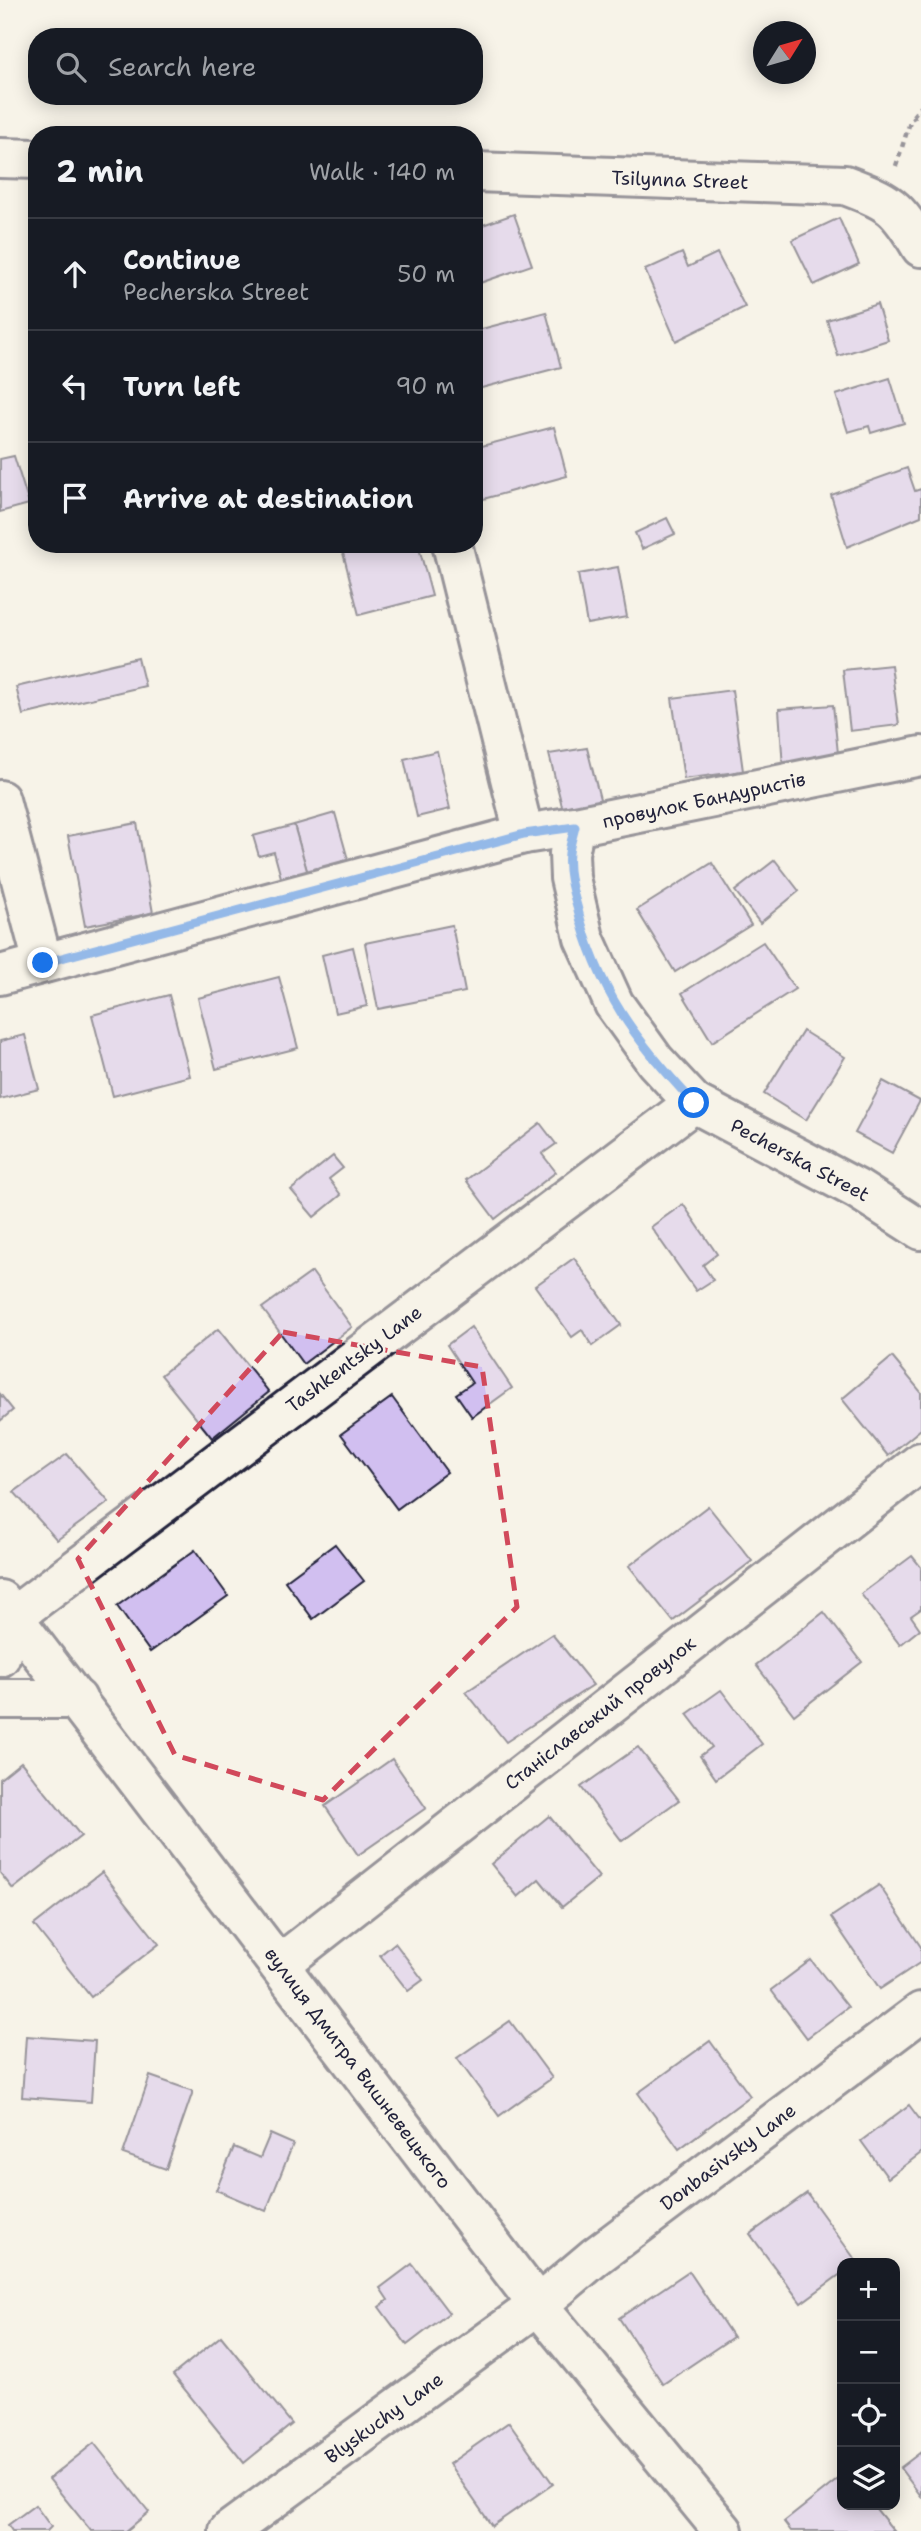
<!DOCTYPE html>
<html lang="en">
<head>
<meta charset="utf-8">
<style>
	body { margin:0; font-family:"Shantell Sans",sans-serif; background:#20242c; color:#f1f3f6 }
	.controls { position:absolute; right:21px; bottom:21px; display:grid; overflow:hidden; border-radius:14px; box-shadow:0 4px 18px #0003 }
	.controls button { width:63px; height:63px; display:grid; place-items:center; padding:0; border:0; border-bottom:2px solid #363941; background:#171b24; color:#f1f3f6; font:35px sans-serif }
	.compass { position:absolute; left:753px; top:21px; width:63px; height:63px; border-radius:50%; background:#171b24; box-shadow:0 4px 18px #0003; rotate:53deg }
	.stop { position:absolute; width:21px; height:21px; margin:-16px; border:5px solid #1a73e8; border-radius:50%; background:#fff }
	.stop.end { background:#1a73e8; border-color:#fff; box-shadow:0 2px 7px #0008 }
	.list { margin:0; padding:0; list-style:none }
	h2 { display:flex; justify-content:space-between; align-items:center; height:91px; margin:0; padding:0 28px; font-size:30px }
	h2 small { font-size:23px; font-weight:400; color:#9ea1a6 }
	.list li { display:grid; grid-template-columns:46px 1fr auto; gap:21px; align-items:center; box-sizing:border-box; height:112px; padding:0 28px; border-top:2px solid #363941 }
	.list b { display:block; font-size:26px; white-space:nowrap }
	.list p { margin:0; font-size:23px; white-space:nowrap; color:#9ea1a6 }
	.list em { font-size:23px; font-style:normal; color:#9ea1a6 }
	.icon { flex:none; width:38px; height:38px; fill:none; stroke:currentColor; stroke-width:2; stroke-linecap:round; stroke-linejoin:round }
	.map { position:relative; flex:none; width:921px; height:2531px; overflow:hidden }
	.search { position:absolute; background:#171b24; box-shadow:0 4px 18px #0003; left:28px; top:28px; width:455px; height:77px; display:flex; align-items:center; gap:18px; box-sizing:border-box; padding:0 24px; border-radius:28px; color:#9ea1a6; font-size:26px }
	.panel { position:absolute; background:#171b24; box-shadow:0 4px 18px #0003; left:28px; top:126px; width:455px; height:427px; border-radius:28px }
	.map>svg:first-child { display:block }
	.building { fill:#d1bff0; stroke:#22223b; stroke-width:2 }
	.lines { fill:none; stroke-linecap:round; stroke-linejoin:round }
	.minor-casing { stroke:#22223b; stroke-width:44 }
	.path { stroke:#22223b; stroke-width:4.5; stroke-dasharray:5 5; stroke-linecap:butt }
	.minor { stroke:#f7f3e8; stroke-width:38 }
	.route { stroke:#1a73e8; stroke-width:9 }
	.marked { fill:none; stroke:#d1495b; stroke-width:5; stroke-dasharray:14 9; stroke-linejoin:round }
	.labels { text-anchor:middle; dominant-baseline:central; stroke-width:5; stroke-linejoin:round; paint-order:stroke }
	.street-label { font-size:19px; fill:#22223b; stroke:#f7f3e8 }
</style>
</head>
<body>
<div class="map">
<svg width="921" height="2531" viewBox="0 0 921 2531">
	<rect width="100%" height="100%" fill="#f7f3e8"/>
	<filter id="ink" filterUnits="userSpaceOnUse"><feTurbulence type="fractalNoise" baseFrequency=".0143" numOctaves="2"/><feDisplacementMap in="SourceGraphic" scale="14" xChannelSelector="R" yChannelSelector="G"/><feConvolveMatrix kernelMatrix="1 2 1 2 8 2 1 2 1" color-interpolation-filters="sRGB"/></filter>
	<g filter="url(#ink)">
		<g class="building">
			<polygon points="514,214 532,265 474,285 474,228"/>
			<polygon points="839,218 859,264 814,285 792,240"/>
			<polygon points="682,253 688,267 717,253 745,307 676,341 645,270"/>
			<polygon points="877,304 888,340 838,356 827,320"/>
			<polygon points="546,312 561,367 474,390 474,331"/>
			<polygon points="890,378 904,423 871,433 869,426 848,432 836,395"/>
			<polygon points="554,427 567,476 476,501 474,492 474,448"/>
			<polygon points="14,456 29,504 0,512 0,459"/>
			<polygon points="907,468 915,491 921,489 921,516 847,547 831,495"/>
			<polygon points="667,518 675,534 642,549 635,533"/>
			<polygon points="418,544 432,596 359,615 341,545"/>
			<polygon points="618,567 627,617 587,624 578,574"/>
			<polygon points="138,658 145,686 23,715 16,687"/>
			<polygon points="891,665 899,725 850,731 843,670"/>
			<polygon points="732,690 743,771 684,779 672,698"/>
			<polygon points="833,705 839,763 783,768 779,709"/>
			<polygon points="587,748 601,803 563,810 549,754"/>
			<polygon points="437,751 450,809 417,817 404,759"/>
			<polygon points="335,813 349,863 308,874 294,825"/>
			<polygon points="137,823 153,913 85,926 68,836"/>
			<polygon points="294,825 308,874 282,881 274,852 259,856 253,836"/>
			<polygon points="775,860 799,891 760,923 735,891"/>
			<polygon points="712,863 751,925 675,972 637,910"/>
			<polygon points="452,925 465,992 378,1009 365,943"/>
			<polygon points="763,942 795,989 712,1042 682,993"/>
			<polygon points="353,947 367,1006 335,1013 322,955"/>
			<polygon points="279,977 298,1048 216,1069 198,998"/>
			<polygon points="169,995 190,1076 113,1096 92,1015"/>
			<polygon points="803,1031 845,1057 806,1120 764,1094"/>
			<polygon points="25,1035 39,1089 0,1099 0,1041"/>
			<polygon points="883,1081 920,1101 892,1153 855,1133"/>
			<polygon points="540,1123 556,1144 542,1154 556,1172 495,1219 466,1180"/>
			<polygon points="333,1156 343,1168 329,1179 341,1195 314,1217 291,1190"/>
			<polygon points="683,1204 717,1254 703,1265 713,1280 696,1291 651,1227"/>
			<polygon points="574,1258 621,1325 592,1346 582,1330 572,1337 535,1286"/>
			<polygon points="312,1272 352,1327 303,1364 262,1308"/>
			<polygon points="471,1327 512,1388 472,1417 456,1394 472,1383 447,1345"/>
			<polygon points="218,1329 269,1392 212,1438 161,1375"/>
			<polygon points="892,1357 921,1392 921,1429 888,1456 842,1399"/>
			<polygon points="0,1394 13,1410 0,1421"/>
			<polygon points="392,1397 447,1472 397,1509 341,1434"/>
			<polygon points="67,1454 109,1502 57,1540 14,1492"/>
			<polygon points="708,1506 752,1561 673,1621 629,1566"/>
			<polygon points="335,1544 364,1581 313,1619 285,1581"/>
			<polygon points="195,1550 228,1596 150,1652 117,1606"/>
			<polygon points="912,1556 921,1567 921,1609 911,1616 920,1629 900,1645 861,1594"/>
			<polygon points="824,1612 862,1662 794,1715 756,1665"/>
			<polygon points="552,1634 593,1685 506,1742 466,1692"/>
			<polygon points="721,1690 762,1744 716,1779 700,1756 712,1747 687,1714"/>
			<polygon points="638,1747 679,1800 622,1841 581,1787"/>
			<polygon points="392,1759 426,1808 358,1855 325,1806"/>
			<polygon points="21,1762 81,1836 13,1889 0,1873 0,1779"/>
			<polygon points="549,1816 599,1877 562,1907 539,1879 518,1897 491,1864"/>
			<polygon points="102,1872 159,1944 91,1997 34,1925"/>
			<polygon points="879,1885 921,1947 921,1962 880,1989 831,1917"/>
			<polygon points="395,1943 423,1980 408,1991 380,1955"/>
			<polygon points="811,1960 848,2007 807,2038 771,1990"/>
			<polygon points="510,2021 552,2078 499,2116 457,2058"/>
			<polygon points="26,2036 95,2041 91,2102 22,2097"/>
			<polygon points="710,2041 750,2096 679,2149 638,2093"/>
			<polygon points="150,2076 193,2091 166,2169 123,2154"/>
			<polygon points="909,2105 921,2121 921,2153 888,2178 861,2141"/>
			<polygon points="270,2134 293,2144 266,2211 216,2190 234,2147 260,2158"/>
			<polygon points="807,2193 857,2262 842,2263 842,2273 801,2303 750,2234"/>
			<polygon points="412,2264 449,2313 407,2345 379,2307 388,2300 380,2288"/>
			<polygon points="689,2271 733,2337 663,2384 619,2318"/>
			<polygon points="221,2336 292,2424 244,2463 173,2375"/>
			<polygon points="509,2422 553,2484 492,2526 449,2464"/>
			<polygon points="94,2443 149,2512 126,2531 91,2531 49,2479"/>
			<polygon points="921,2452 921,2496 900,2468"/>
			<polygon points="842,2476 842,2505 873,2505 894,2531 791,2531 784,2522"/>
			<polygon points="35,2505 51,2527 47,2531 12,2531 8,2525"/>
		</g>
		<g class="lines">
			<g class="minor-casing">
				<g id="minor">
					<polyline points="0,158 37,159"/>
					<path d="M474,172L845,185C890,202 896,205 921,247"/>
					<polyline points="452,544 524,834"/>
					<polyline points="0,800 43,963"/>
					<polyline points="575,826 569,853 570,878 584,938 614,1004 655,1061 694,1103 857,1189 921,1230"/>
					<polyline points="0,975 524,834 575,826 921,756"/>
					<polyline points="0,1600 538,2305 723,2531"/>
					<polyline points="0,1657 14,1616 694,1103"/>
					<polyline points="0,1699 77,1699"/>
					<polyline points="279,1965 921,1462"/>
					<polyline points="229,2531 538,2305 595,2257 921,2012"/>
				</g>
			</g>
			<g class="path">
				<polyline points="913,116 921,106"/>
				<polyline points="896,166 911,119 921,113"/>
			</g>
			<use href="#minor" class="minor"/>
		</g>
	</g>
	<g class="lines" filter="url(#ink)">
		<path class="route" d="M43,963L524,834L575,827C573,835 570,844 569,853C567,871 572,889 577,906C597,990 636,1041 694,1103"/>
	</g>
	<path d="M0 0H921V2531H0ZM283,1332L482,1367L517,1607L323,1800L175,1755L78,1559Z" fill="#f7f3e8" fill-opacity=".55" fill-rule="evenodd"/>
	<path class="marked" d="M283,1332L482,1367L517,1607L323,1800L175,1755L78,1559Z"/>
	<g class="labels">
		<g class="street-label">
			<text transform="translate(680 180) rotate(2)">Tsilynna Street</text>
			<text transform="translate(704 800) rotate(-12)">провулок Бандуристів</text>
			<text transform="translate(800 1160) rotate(28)">Pecherska Street</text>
			<text transform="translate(354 1359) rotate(-37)">Tashkentsky Lane</text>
			<text transform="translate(600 1713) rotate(-38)">Станіславський провулок</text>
			<text transform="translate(358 2068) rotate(53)">вулиця Дмитра Вишневецького</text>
			<text transform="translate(728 2157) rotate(-37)">Donbasivsky Lane</text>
			<text transform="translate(384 2418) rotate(-36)">Blyskuchy Lane</text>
		</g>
	</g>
</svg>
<div class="controls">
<button>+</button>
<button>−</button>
<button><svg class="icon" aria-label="locate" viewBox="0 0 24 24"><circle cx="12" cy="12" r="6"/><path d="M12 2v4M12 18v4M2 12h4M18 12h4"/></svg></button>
<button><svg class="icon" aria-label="layers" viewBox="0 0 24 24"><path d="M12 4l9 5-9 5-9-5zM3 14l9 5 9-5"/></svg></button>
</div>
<svg class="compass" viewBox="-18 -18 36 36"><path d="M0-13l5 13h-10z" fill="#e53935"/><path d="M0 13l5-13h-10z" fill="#9ea1a6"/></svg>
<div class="stop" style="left:694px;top:1103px"></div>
<div class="stop end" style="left:43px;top:963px"></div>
<div class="search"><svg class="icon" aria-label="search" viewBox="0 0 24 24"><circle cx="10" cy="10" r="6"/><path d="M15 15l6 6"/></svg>Search here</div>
<section class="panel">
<h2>2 min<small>Walk · 140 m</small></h2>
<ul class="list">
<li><svg class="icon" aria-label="ahead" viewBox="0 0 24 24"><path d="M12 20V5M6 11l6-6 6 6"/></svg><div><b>Continue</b><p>Pecherska Street</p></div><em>50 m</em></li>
<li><svg class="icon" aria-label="left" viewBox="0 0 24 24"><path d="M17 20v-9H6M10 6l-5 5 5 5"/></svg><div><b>Turn left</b></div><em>90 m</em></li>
<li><svg class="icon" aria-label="arrive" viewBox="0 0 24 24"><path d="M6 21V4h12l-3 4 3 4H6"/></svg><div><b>Arrive at destination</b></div></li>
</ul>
</section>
</div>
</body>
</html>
